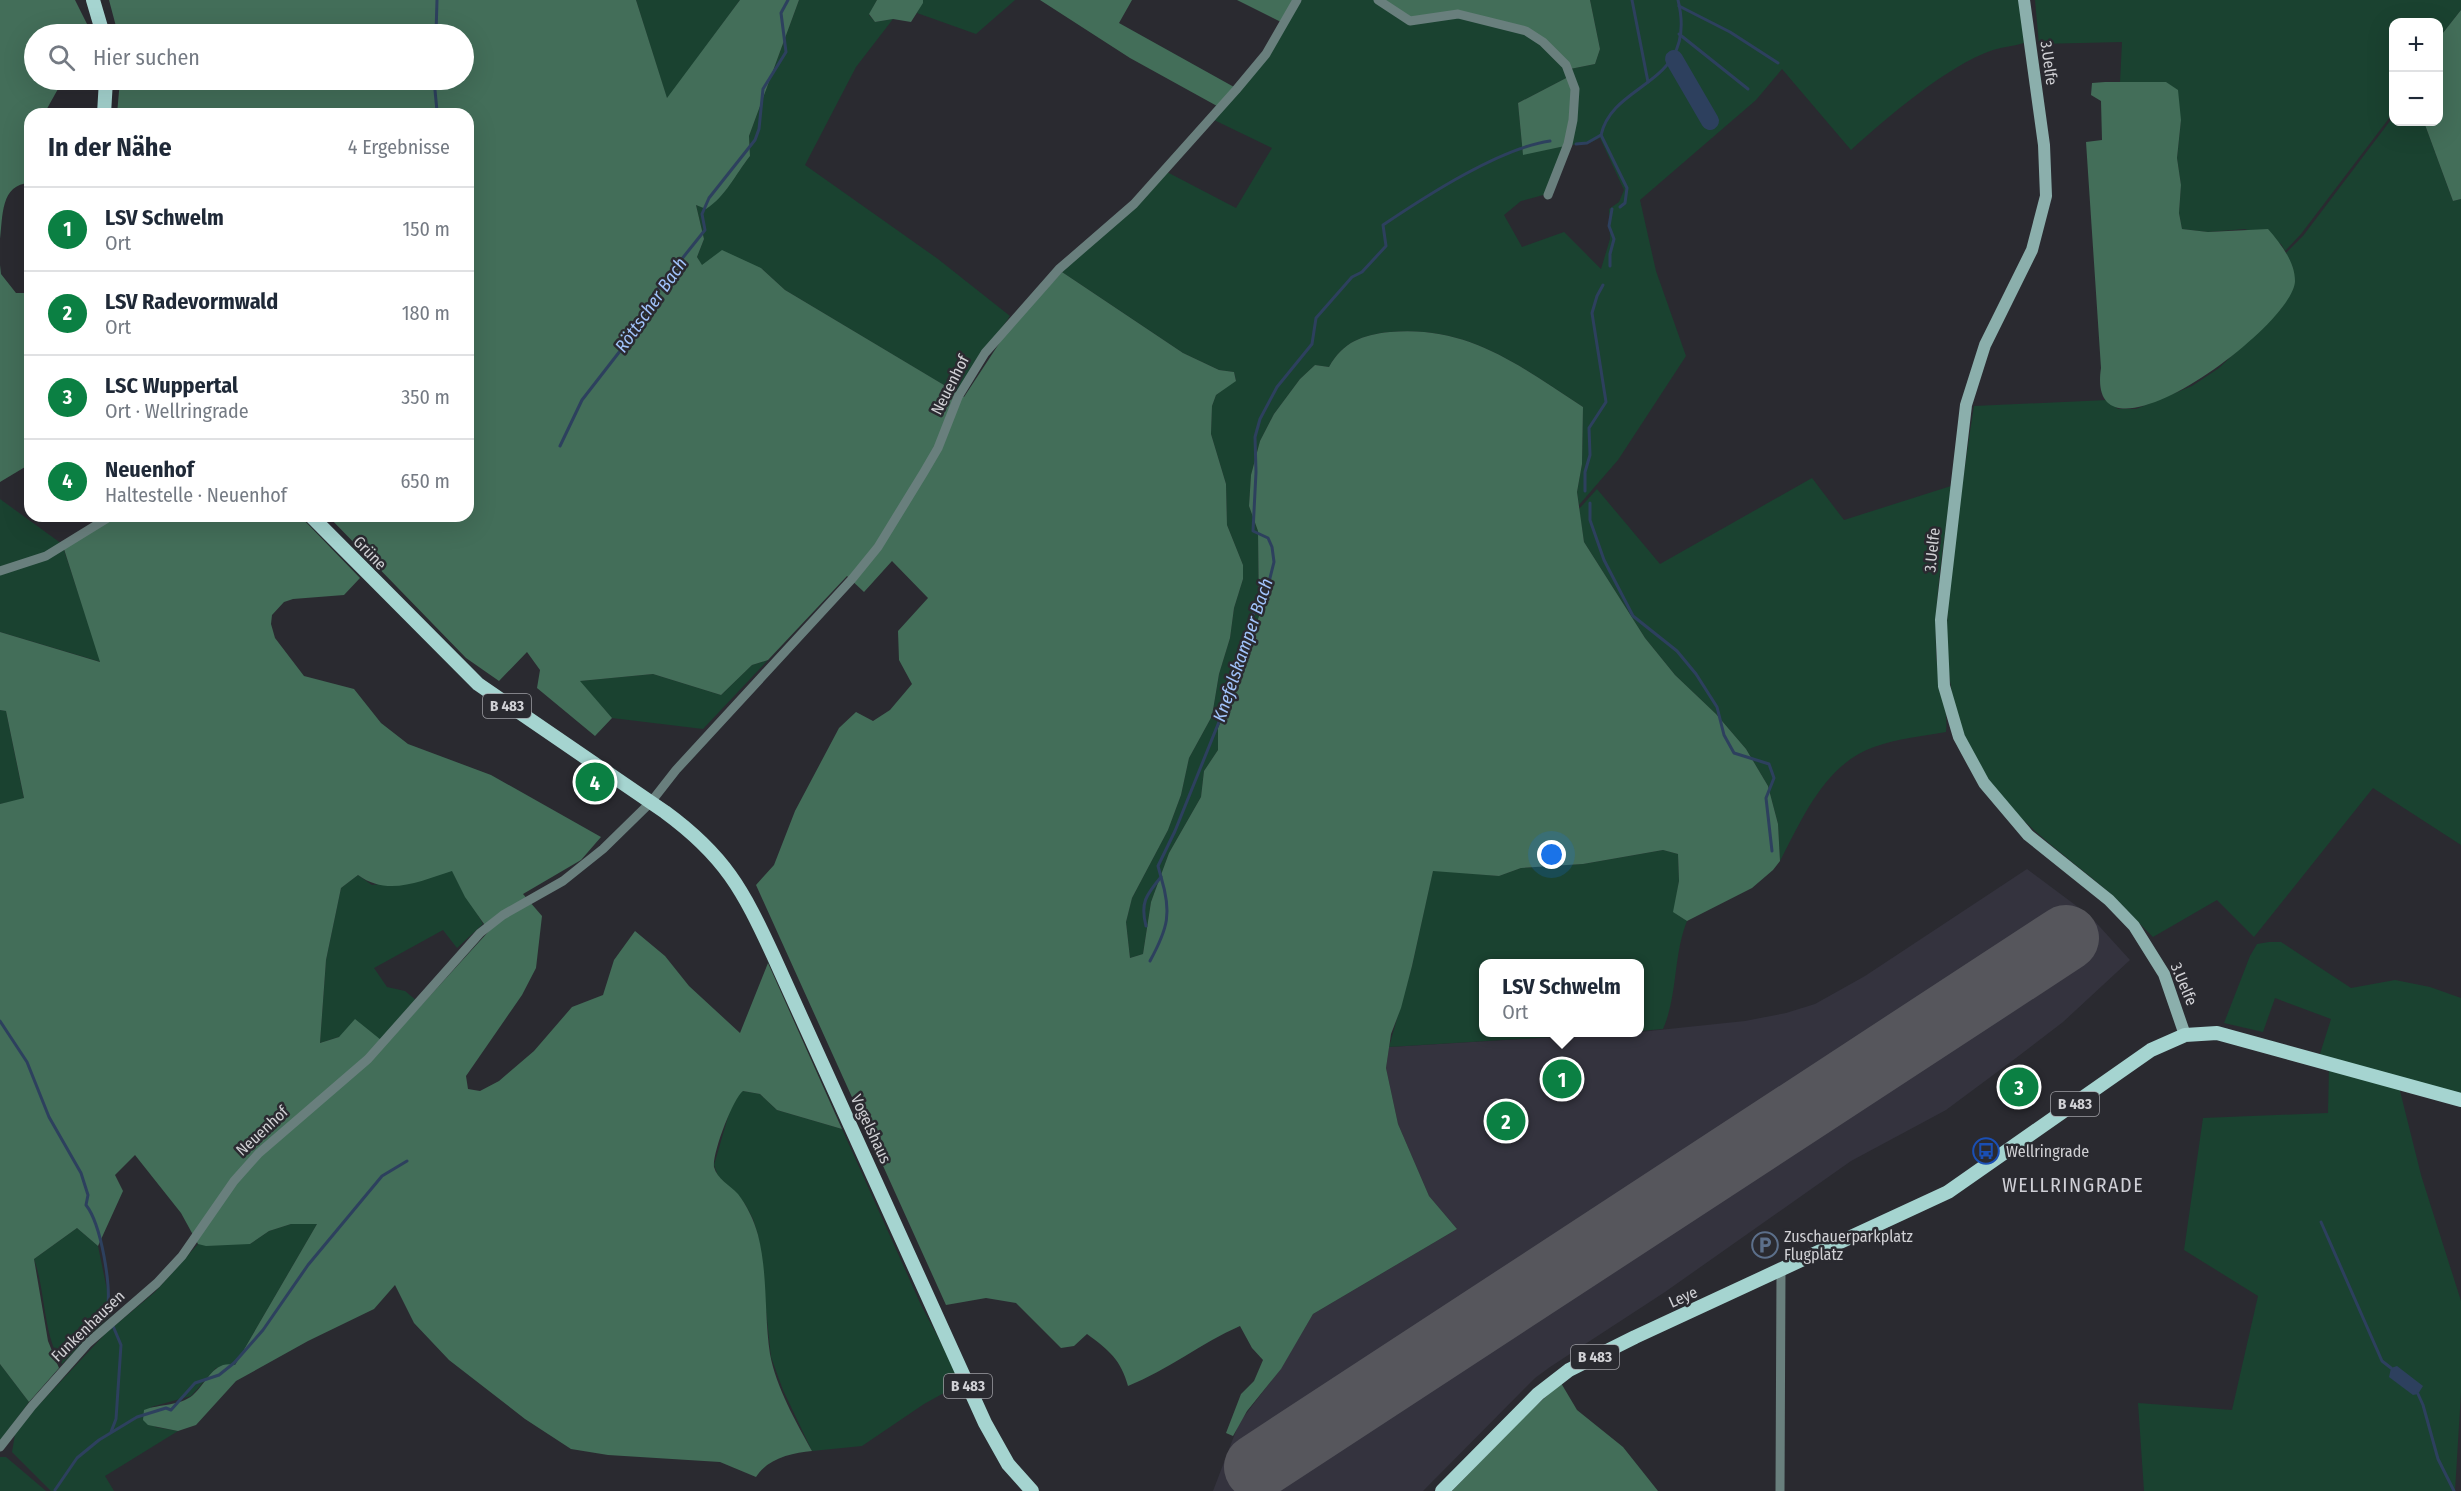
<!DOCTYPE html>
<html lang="de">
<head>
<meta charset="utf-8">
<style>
	body { margin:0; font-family:"Fira Sans Condensed",sans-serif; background:#f2f2f3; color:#1f2937 }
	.controls { position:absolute; right:18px; top:18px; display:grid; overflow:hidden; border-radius:12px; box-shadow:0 6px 24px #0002 }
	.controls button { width:54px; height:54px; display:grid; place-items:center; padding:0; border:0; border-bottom:2px solid #e0e1e3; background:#fff; color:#1f2937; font:30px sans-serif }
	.you { position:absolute; left:1552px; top:855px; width:21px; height:21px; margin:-15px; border:4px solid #fff; border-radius:50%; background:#1a73e8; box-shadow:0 0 0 9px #1a73e833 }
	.badge { display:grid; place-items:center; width:39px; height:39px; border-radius:50%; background:#0b8043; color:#fff; font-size:20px; font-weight:700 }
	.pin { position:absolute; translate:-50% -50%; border:3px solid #fff; box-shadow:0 2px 6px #0006 }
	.popup { position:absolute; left:1479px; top:959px; width:165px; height:78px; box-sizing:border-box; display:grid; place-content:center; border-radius:12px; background:#fff; filter:drop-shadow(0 2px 4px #0005); font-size:20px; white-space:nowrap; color:#747a83 }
	.popup b { font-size:22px; color:#1f2937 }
	.popup::after { content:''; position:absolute; left:50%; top:100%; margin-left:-12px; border:12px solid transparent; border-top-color:#fff }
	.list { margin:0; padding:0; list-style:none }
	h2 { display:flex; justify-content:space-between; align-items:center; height:78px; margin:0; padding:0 24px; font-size:26px }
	h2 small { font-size:20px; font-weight:400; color:#747a83 }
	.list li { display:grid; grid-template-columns:39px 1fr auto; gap:18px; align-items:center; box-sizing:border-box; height:84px; padding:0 24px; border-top:2px solid #e0e1e3 }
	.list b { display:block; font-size:22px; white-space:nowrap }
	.list p { margin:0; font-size:20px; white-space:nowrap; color:#747a83 }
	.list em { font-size:20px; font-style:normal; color:#747a83 }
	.icon { flex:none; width:33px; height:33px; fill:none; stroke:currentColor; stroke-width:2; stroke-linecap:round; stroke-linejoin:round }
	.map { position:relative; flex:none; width:2461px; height:1491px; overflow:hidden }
	.search { position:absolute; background:#fff; box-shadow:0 6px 24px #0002; left:24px; top:24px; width:450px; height:66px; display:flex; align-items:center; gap:15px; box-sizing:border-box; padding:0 21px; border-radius:33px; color:#747a83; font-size:22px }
	.panel { position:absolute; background:#fff; box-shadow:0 6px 24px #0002; left:24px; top:108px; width:450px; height:414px; border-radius:18px }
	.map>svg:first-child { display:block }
	.built { fill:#34333e }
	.green { fill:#1a4230 }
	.forest { fill:#436e59; fill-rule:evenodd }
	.water { fill:#2d405e }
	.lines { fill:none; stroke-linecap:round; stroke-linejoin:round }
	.stream { stroke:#2d405e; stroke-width:3 }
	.river { stroke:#2d405e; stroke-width:18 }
	.runway { stroke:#56565c; stroke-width:66 }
	.street { stroke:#697f7d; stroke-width:9 }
	.secondary { stroke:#8bafac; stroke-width:12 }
	.primary { stroke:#a5d4d0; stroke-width:14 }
	.labels { text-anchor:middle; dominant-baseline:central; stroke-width:5; stroke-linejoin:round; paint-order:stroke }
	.shield { fill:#2a2a30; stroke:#9f9fa4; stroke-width:1.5 }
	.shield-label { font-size:15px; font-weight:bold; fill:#d1d1d5 }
	.street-label { font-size:16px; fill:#d1d1d5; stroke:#2a2a30 }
	.poi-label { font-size:16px; fill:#d1d1d5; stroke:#2a2a30; text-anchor:start }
	.water-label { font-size:18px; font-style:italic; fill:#a1c3fb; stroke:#2a2a30 }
	.quarter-label { font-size:20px; letter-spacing:1.5px; fill:#cfcfd6; stroke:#2a2a30 }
</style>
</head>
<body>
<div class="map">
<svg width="2461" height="1491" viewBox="0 0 2461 1491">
	<rect width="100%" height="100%" fill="#2a2a30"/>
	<polygon class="built" points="2027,869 2090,916 2130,960 2063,1022 2016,1058 1946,1110 1851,1161 1665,1292 1550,1367 1535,1378 1423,1491 1213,1491 1239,1423 1281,1368 1313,1314 1457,1229 1429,1196 1398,1124 1386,1068 1389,1047 1640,1032 1745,1021 1786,1013 1815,1004 1865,976"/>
	<g class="green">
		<polygon points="636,0 740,0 667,99"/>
		<path d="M799,0H877L869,15L875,22L893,19L856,67L805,165L938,259L1010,316L957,393L785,290L761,268L702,266L697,257L704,239L696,205L706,208C726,196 735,174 750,156L749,136Z"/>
		<polygon points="923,0 1015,0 976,34 917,13"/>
		<path d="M1300,0H1376C1391,14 1407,26 1429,21C1438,19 1447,15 1456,15C1469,15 1481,20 1492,24C1526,34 1553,41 1570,76L1518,103L1523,154L1565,146L1547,194L1521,201L1504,215L1522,247L1564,232L1601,269L1610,239L1609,209L1619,202L1624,190L1600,138L1587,144L1569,145L1576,88L1570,69L1595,64L1600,49L1590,0H2019L2024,43C2014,46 2003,47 1993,50C1948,65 1886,118 1851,150L1782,69L1756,100L1640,200L1656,271L1686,356L1618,460L1579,505L1577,492L1582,464L1583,407C1520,366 1469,325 1390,332C1362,335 1343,342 1329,367L1315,365L1300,379L1274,414L1260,441L1251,475L1249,506L1258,531L1259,616L1238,683L1218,728V750L1204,771L1201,797L1169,853L1151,902L1143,954L1130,958L1126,922L1132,898L1168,830L1181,795L1189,758L1212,716L1219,674L1230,638L1234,608L1243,579V565L1227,525L1226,484L1211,434L1212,406L1216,395L1236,380L1234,372L1219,370L1183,353L1062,272L1124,216L1167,172L1236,208L1272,148L1212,119L1268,54Z"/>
		<polygon points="2035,0 2461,0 2461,10 2439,38 2438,22 2394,22 2393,113 2301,234 2285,251 2281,244 2245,229 2208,232 2182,229 2179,213 2181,185 2177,158 2181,120 2166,82 2120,83 2122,42 2039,44"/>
		<path d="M2393,117L2394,122H2424L2453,201L2461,199V845L2373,788L2254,937L2217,900L2153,937C2138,923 2126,908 2111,894C2077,864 2039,839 2008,804C1936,724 1942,637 1955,537C1961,494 1967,450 1974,406L2107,400L2118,409H2136L2192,386L2219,368L2281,309L2293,268L2286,253L2303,236Z"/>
		<path d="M1812,478L1844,520L1951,486C1945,540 1934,595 1936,649C1936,677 1949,704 1946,732C1922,736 1896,739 1874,747C1825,764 1802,819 1780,861L1778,824L1768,786L1746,749L1716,714L1675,675L1645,638L1584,542L1579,509L1597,489L1660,564Z"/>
		<polygon points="0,499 62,544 101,662 0,632"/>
		<polygon points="768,660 703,729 612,718 579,681 653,674 721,695 752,665"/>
		<polygon points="0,710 6,711 24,799 0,804"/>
		<path d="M1663,850L1678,854L1679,881L1674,912L1687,921C1673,956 1678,995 1663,1029L1640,1031V964H1484V1032L1616,1033L1389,1047L1412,966L1433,870L1499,876L1521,868L1583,864Z"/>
		<polygon points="452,870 483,924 457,948 443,930 374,968 387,987 405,991 417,1001 381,1042 366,1028 320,1043 326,960 341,888 358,875 372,885 428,878"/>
		<polygon points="2269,942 2281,942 2351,988 2395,980 2430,987 2461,998 2461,1098 2319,1057 2331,1019 2275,998 2263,1032 2224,1023 2250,956 2257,944"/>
		<polygon points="2329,1068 2399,1087 2421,1175 2461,1301 2461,1392 2455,1491 2144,1491 2138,1403 2232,1410 2258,1296 2184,1250 2203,1118 2328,1113"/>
		<polygon points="743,1091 760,1094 777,1110 842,1129 921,1305 962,1383 924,1404 862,1446 812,1451 783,1390 771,1357 758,1235 753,1219 745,1204 718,1176 714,1165 730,1110 737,1095"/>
		<polygon points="291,1224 317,1224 235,1365 216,1368 191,1396 151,1407 155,1427 178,1431 105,1476 114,1491 51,1491 12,1452 15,1434 35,1409 106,1333 155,1292 198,1244 250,1244 269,1231"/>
		<path d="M77,1228L98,1246L112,1314L62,1364C43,1336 46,1293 34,1259Z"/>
		<polygon points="0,1364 29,1402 0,1441"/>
		<polygon points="0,1457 6,1457 46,1491 0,1491"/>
	</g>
	<g class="forest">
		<path d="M0,0H75L92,34H34V80H63L44,114H30V183C0,184 3,217 0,239Z"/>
		<path d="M109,0H636L667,98L740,0H799L749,136L750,156C735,175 726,196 706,209L696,205L704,239L697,257L702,265L722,250L761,268L785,290L964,397L1006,333L1062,272L1183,353L1219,370L1234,372L1236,381L1216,395L1212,406L1211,434L1226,484L1227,525L1243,565V579L1234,608L1230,638L1219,674L1212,716L1189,758L1181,795L1168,830L1132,898L1126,922L1130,958L1143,954L1151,902L1169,853L1201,797L1204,771L1218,750V728L1238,683L1259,616L1258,531L1249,506L1251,475L1260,441L1274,414L1300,379L1315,365L1329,367C1343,342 1362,335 1390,332C1469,325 1520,366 1583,407L1582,464L1577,492L1584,542L1645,638L1675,675L1716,714L1746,749L1768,786L1778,824L1780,861L1773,870L1752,888L1687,921L1673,912L1679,881L1678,854L1663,850L1583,864L1521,868L1499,876L1433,871L1412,966L1401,1008L1391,1034L1386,1068L1398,1124L1429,1196L1457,1229L1313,1314L1281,1369L1247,1411L1233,1436L1226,1433L1241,1394L1254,1381L1263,1360L1252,1348L1240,1326C1201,1343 1168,1370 1128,1386C1121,1360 1109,1350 1087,1334L1074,1346L1061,1348L1016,1303L986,1298L946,1305L756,885L774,865L795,811L839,728L856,712L873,721L890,710L912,684L899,660L898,631L928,598L892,561L864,592L847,576L768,660L752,665L721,695L653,674L580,681L612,718L595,736L537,688L540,670L527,652L499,681L466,658L328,516H468V114H117L120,80H464V34H118Z"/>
		<polygon points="877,0 923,0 923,3 911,22 893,19 875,22 869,14"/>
		<polygon points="1040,0 1132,0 1119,23 1234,87 1217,106 1130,58"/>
		<polygon points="1237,0 1295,0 1283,23"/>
		<polygon points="1380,0 1590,0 1600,49 1595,64 1570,69 1544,41 1480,17 1410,19"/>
		<polygon points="2461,10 2461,199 2453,201 2424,122 2438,122 2439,38"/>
		<polygon points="1570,76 1574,88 1565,146 1523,155 1518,103"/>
		<path d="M2105,82H2166L2178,90L2181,120L2177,158L2181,185L2179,213L2182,229L2208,232L2268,229C2280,243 2295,261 2295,281C2294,327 2084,481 2101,368L2086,142L2102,140L2101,101L2091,95L2092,83Z"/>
		<polygon points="0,265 1,274 16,293 30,293 30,464 0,482"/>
		<path d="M117,516H300L360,578L344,595L293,599L284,602L272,615L271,624L275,638L304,676L354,689L381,723L408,744L491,775L601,837L581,860L523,894L542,916L536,968L522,995L466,1076L468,1089L480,1091L499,1081L534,1051L572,1007L603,995L614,960L635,931L665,956L689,986L740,1033L768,963L842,1129L777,1110L760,1094L743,1091C733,1098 712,1154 714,1167C717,1179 730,1185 738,1194C747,1206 754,1220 758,1235C768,1274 764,1315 770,1354C776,1387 796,1422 812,1451C792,1453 768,1458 756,1477L720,1462L608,1455L571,1449L525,1419L449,1360L414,1323L395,1285L374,1309L308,1341L236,1381L196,1425L178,1431L148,1425L143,1420L144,1410C159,1404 180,1406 193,1395C207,1383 213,1360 235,1365L317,1224H291L269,1231L250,1244L206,1246L198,1244L181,1213L135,1155L115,1175L123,1191L98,1246L77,1228L34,1259L48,1341L59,1368L29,1402L0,1364V804L24,798L6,711L0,710V632L100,662L64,549ZM452,871L465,897L489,931L386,1044L355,1019L339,1037L320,1043L326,960L341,888L358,875C388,897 420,881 452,871Z"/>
		<polygon points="1561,1383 1577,1410 1623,1447 1658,1491 1452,1491 1528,1413"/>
	</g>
	<polygon class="water" points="2397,1366 2423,1386 2418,1394 2413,1395 2389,1377 2391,1368"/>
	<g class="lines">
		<g class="stream">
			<polyline points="1632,0 1648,82"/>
			<polyline points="1679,6 1730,32 1778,63"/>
			<polyline points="436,34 437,0"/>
			<polyline points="1679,34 1748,89"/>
			<polyline points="434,80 437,111"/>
			<path d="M1601,135C1613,80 1699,86 1678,0"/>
			<polyline points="1601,135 1627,188 1625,203 1620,207"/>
			<polyline points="1576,144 1587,143 1601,135"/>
			<polyline points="1610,266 1610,254 1614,239 1609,226 1612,209"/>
			<polyline points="560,446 582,400 634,333 653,295 705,230 702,214 709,198 755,140 759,129 763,89 786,52 781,13 788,0"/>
			<polyline points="1585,491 1585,472 1590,455 1589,428 1606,402 1592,313 1597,296 1603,285"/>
			<polyline points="1590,503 1590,520 1604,560 1633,616 1677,651 1696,674 1717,707 1724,735 1734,753 1769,764 1774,778 1766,798 1772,851"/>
			<path d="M1146,926C1140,903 1146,895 1161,877L1158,866L1175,831L1231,692L1252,617L1270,578L1274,562L1272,547L1268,538L1253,531L1256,472L1255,437L1260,419L1277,387L1312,344L1316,318L1352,277L1362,272L1386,246L1383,225C1426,196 1500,148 1550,141"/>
			<path d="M1150,961C1168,928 1172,913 1161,877"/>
			<path d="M0,1021L27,1062L49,1117L81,1173L88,1195L86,1205C101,1224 112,1287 107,1312"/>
			<polyline points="2321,1222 2382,1361 2391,1368"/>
			<polyline points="2418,1394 2423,1405 2438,1459 2454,1491"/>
			<polyline points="111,1432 116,1419 121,1345 113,1326"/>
			<polyline points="55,1490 77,1458 99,1440 137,1417 166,1408 171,1410 195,1383 219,1375 234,1363 263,1330 308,1265 382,1176 407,1161"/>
		</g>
		<polyline class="river" points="1674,59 1710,121"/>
		<polyline class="runway" points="1257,1467 2066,938"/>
		<g class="street">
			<polyline points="1378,0 1410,21 1458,14 1526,31 1543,42 1566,65 1575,89 1573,120 1568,144 1548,195"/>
			<polyline points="0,571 46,556 111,516"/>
			<polyline points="0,1447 32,1406 88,1343 157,1283 182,1256 234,1181 259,1153 368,1059 480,933 503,915 563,881 603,849 651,802 676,770 852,579 878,547 924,472 938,448 958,397 985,353 1059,269 1134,204 1236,90 1266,54 1297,0"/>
			<polyline points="1780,1491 1781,1270"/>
		</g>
		<polyline class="secondary" points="2024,0 2044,145 2046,196 2032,250 1985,345 1966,405 1941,620 1944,686 1959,737 1984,783 2028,835 2109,900 2134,926 2164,974 2185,1035"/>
		<g class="primary">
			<polyline points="93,0 103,34"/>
			<polyline points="104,114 106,80"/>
			<path d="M311,516L478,684L665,812C725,856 743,890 773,955L985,1423L1008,1464L1032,1491"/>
			<polyline points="1442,1491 1538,1394 1569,1370 1635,1337 1948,1192 2151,1050 2185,1035 2217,1033 2461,1100"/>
		</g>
	</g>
	<defs>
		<g id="bus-ring" transform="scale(1.35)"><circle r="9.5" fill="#2a2a30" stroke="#1a4fb4" stroke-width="1.5"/><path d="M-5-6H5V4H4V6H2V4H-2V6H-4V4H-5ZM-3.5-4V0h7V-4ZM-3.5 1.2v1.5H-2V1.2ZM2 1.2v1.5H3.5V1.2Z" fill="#1a4fb4"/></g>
		<g id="parking-ring" transform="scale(1.35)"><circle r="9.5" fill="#2a2a30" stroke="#5c6f8a" stroke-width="1.5"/><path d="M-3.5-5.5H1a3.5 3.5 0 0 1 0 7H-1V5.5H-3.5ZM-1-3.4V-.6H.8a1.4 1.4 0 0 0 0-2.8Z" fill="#5c6f8a"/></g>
	</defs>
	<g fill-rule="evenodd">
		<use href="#bus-ring" x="1986" y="1151"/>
		<use href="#parking-ring" x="1765" y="1245"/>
	</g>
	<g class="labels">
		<g class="shield">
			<rect x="483" y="694" width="48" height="24" rx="4.5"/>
			<rect x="2051" y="1092" width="48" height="24" rx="4.5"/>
			<rect x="1571" y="1345" width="48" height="24" rx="4.5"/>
			<rect x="944" y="1374" width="48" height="24" rx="4.5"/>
		</g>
		<g class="shield-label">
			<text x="507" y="706">B 483</text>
			<text x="2075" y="1104">B 483</text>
			<text x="1595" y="1357">B 483</text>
			<text x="968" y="1386">B 483</text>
		</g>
		<g class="street-label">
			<text transform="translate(2049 63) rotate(82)">3.Uelfe</text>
			<text transform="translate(950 385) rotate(-63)">Neuenhof</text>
			<text transform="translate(1932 550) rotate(-84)">3.Uelfe</text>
			<text transform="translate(370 553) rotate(46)">Grüne</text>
			<text transform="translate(2184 984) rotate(67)">3.Uelfe</text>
			<text transform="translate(871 1129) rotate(65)">Vogelshaus</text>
			<text transform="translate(262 1131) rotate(-43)">Neuenhof</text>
			<text transform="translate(1683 1297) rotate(-24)">Leye</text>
			<text transform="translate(88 1326) rotate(-44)">Funkenhausen</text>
		</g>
		<g class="poi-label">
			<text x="2006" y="1151">Wellringrade</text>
			<text x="1784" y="1236">Zuschauerparkplatz<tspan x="1784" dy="18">Flugplatz</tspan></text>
		</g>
		<g class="water-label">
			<text transform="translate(651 305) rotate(-55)">Röttscher Bach</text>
			<text transform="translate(1243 650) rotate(-71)">Knefelskamper Bach</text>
		</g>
		<g class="quarter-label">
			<text x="2073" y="1185">WELLRINGRADE</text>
		</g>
	</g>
</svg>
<div class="controls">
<button>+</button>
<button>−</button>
</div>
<div class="you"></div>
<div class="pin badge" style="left:1562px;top:1079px">1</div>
<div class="popup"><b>LSV Schwelm</b>Ort</div>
<div class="pin badge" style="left:1506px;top:1121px">2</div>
<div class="pin badge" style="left:2019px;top:1087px">3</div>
<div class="pin badge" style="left:595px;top:782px">4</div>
<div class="search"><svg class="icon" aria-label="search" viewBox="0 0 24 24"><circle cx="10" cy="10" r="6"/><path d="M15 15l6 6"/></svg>Hier suchen</div>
<section class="panel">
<h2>In der Nähe<small>4 Ergebnisse</small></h2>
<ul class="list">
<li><span class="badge">1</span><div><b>LSV Schwelm</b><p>Ort</p></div><em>150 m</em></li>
<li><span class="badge">2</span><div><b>LSV Radevormwald</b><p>Ort</p></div><em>180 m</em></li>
<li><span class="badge">3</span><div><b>LSC Wuppertal</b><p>Ort · Wellringrade</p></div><em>350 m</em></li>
<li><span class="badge">4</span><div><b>Neuenhof</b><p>Haltestelle · Neuenhof</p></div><em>650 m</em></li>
</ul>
</section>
</div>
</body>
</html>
